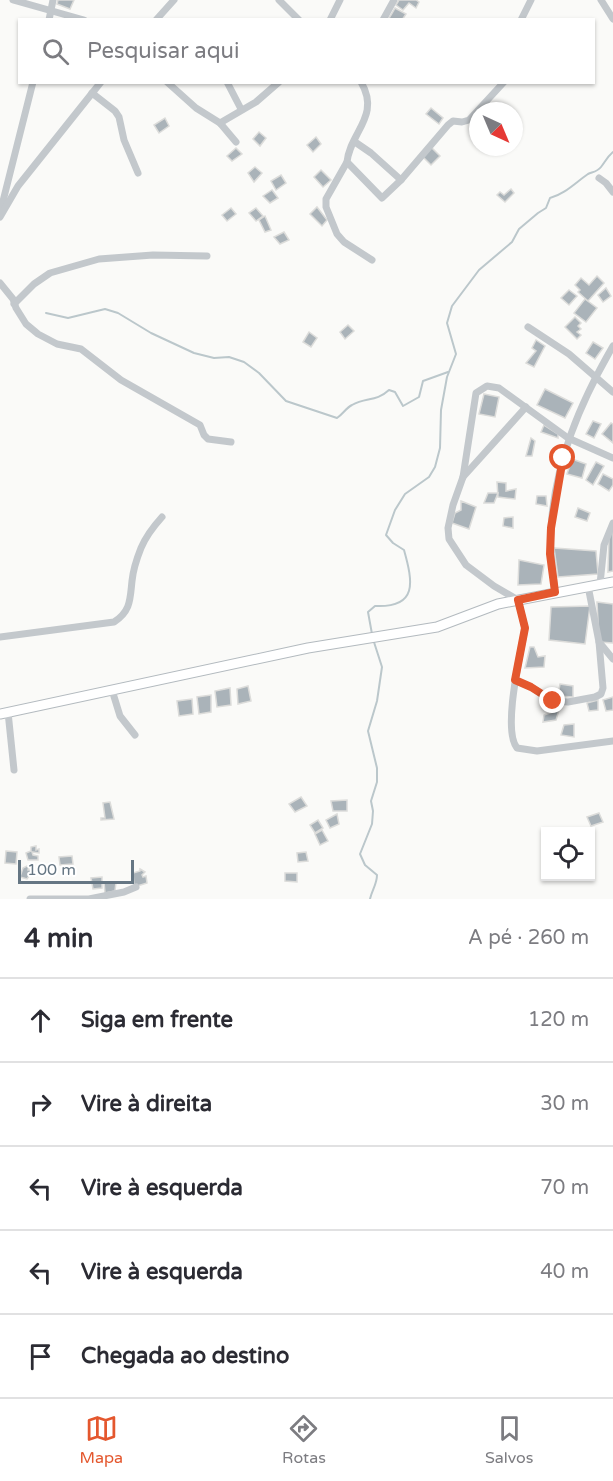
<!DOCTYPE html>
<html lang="pt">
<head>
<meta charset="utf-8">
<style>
	body { margin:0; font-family:"Varela Round",sans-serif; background:#f7f7f7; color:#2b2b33 }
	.controls { position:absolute; right:18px; bottom:18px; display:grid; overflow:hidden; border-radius:0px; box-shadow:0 2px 4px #0004 }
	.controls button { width:54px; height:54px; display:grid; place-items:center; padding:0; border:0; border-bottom:2px solid #e1e1e2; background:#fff; color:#2b2b33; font:30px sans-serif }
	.compass { position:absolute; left:469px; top:102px; width:54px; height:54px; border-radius:50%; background:#fff; box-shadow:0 2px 4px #0004; rotate:136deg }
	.scale { position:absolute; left:18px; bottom:15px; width:116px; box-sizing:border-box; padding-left:6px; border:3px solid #657683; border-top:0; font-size:16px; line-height:21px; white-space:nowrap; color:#657683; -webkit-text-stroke:4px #fff; paint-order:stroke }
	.stop { position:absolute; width:18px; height:18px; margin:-14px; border:4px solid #e4572e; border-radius:50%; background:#fff }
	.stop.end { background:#e4572e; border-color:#fff; box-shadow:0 2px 6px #0008 }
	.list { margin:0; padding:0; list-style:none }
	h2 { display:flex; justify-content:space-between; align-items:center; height:78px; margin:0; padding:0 24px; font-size:26px }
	h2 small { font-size:20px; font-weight:400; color:#7c7c81 }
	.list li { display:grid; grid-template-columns:39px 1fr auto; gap:18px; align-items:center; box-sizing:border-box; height:84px; padding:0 24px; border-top:2px solid #e1e1e2 }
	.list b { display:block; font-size:22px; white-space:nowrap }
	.list em { font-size:20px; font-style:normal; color:#7c7c81 }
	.icon { flex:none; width:33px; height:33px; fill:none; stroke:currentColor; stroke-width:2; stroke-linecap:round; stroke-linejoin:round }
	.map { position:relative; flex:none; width:613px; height:899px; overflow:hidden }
	.search { position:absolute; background:#fff; box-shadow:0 2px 4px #0004; left:18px; right:18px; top:18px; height:66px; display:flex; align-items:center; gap:15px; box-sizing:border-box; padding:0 21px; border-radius:0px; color:#7c7c81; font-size:22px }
	.sheet { height:498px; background:#fff }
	nav { display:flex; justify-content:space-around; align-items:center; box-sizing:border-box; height:84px; border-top:2px solid #e1e1e2; background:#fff; font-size:16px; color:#7c7c81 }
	nav a { display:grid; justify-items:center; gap:3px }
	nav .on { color:#e4572e }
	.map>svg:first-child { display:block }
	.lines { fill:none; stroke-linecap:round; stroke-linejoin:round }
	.stream { stroke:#bbc7cb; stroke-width:2 }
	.building { fill:#aab3b9; stroke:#dcdcda; stroke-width:1.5 }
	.secondary-casing { stroke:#b3babf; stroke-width:11 }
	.street { stroke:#c3c8cc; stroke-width:7 }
	.secondary { stroke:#fff; stroke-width:9 }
	.route { stroke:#e4572e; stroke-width:8 }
</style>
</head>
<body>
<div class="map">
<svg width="613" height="899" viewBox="0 0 613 899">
	<rect width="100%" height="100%" fill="#fafaf8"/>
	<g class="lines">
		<g class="stream">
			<path d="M46,313L68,318L105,309L118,313L151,333L194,353L214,358L229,357L244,362L259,373L286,401L337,418C343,414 346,408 352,405C366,397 376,402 389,390L395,392L403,406L419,397L423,381L448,372"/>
			<path d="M372,634L368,612L375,606C418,608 413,582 404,550L393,543L386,535L395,510L405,494L429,477L435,467L440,448L441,410L447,377L456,354L447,323L452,306L479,270L512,242L519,229L538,213L546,208L550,198C565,194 575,183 588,174C592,172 597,172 601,167C605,162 607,157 613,152"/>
			<path d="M370,899C372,890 377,884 377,875L365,865L360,854L372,824L373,811L371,801L377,782V768L368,731L377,701L382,667L373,639"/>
		</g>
	</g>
	<g class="building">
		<polygon points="58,0 74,0 70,9 57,4"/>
		<polygon points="399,0 416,0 419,2 416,8 409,3 403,10 396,5"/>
		<polygon points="395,8 406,14 402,20 388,20"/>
		<polygon points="431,108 443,118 439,124 426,114"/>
		<polygon points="165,118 169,126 159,133 154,125"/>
		<polygon points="259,132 266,138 260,146 253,139"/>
		<polygon points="316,137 321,144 313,152 307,145"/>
		<polygon points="431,147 440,156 431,165 422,156"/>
		<polygon points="236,148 242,154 232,161 227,156"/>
		<polygon points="255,167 262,173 254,182 248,173"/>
		<polygon points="321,170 331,180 323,187 314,177"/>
		<polygon points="281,175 286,183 276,190 271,181"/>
		<polygon points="511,189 514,193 505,202 497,195 500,192 504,195"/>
		<polygon points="272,190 278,198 270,203 263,196"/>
		<polygon points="317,207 327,220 322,226 310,214"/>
		<polygon points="231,208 236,214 227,221 222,215"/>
		<polygon points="256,208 263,216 256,221 249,213"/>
		<polygon points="265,216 271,230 265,232 259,220"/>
		<polygon points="284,232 289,240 280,244 274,237"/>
		<polygon points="597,276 604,283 588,301 578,292 580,290 575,285 581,278 589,285"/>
		<polygon points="606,288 611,296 603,302 598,295"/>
		<polygon points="569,290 577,296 569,305 561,298"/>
		<polygon points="585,299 597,308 586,322 574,313"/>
		<polygon points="575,317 581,323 578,326 581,329 577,332 581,335 577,339 565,327"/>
		<polygon points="348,325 354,331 345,339 340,332"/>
		<polygon points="309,332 317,338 311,347 303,342"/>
		<polygon points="536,340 545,346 534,367 526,363 536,351 532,348"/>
		<polygon points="593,342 603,348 595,359 586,353"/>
		<polygon points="545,389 573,403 565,418 537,405"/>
		<polygon points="484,394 499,397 495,417 479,414"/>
		<polygon points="593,421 601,424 594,438 586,434"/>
		<polygon points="611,423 613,424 613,443 602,434"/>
		<polygon points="544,425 558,434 558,438 541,432"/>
		<polygon points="531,438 535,441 532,456 526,456"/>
		<polygon points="572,459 586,464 582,478 567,474"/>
		<polygon points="596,462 604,466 593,485 586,480"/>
		<polygon points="603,474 613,479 613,485 609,491 598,484"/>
		<polygon points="497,482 506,483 506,491 516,489 515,499 498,497"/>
		<polygon points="488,493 498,493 494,503 484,503"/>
		<polygon points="537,496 546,496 547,506 536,504"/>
		<polygon points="461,501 476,507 469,529 452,523 455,513 461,510"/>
		<polygon points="578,508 590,513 587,521 575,517"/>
		<polygon points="513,517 513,528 503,526 504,518"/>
		<polygon points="613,529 613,571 608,572 609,538"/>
		<polygon points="554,548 596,551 598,574 558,577"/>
		<polygon points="519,560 544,565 541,584 518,585"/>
		<polygon points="597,602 613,604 613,643 599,642"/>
		<polygon points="590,606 585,644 549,640 551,607"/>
		<polygon points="530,647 534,647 538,657 545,656 544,667 525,668"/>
		<polygon points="560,684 573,686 573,697 558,696"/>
		<polygon points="248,686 251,701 238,704 237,689"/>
		<polygon points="230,688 231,705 217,707 215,691"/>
		<polygon points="211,695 211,712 199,714 197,697"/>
		<polygon points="613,697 613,710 606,711 603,700"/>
		<polygon points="192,699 193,714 179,716 177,701"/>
		<polygon points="598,700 598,710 589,711 587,703"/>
		<polygon points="559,710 556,720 543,722 544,715"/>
		<polygon points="574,724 574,737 561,735 564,725"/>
		<polygon points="301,797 307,806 295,812 289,804"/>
		<polygon points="347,800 347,811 333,811 331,801"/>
		<polygon points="110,802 114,819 101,820 101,818 105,818 103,803"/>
		<polygon points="599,813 603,822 591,826 587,817"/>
		<polygon points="337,814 339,824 330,828 326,820"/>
		<polygon points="318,820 323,828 315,833 310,825"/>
		<polygon points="322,830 328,841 320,845 315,834"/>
		<polygon points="36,846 36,850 39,849 39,853 32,852 33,855 38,856 38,860 28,860 26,853 31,851 31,847"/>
		<polygon points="6,851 17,852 16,864 5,863"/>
		<polygon points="306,852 308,861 298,862 297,853"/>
		<polygon points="72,856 73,864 60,865 59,857"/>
		<polygon points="29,865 28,870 29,870 31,865 32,872 27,879 20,877 23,868"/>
		<polygon points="140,869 145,872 142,875 143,877 146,876 147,883 134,887 133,873 140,871"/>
		<polygon points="285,873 297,873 297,882 285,881"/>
		<polygon points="102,877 102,888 93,889 91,878"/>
		<polygon points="104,882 116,882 115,891 105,893"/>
	</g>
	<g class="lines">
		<g class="secondary-casing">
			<polyline id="secondary" points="0,714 308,648 437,627 498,604 613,582"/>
		</g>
		<g class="street">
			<polyline points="13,0 84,20"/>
			<polyline points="279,0 299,20"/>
			<polyline points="601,0 613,19"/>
			<polyline points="49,20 53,0"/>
			<polyline points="156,20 174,0"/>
			<polyline points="330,20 340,0"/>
			<polyline points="383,20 394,0"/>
			<polyline points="521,20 531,0"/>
			<polyline points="167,82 196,108 220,123 236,142"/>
			<polyline points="227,82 241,109"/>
			<path d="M361,82C381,116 350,132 347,162L382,198L401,180L448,125L453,121L462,122L469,120L504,82"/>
			<polyline points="92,93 115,111 119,117 124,140 138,173"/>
			<polyline points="220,123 256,102 279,82"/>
			<polyline points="355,142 371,153 401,180"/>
			<polyline points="347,162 326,199 326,207 337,234 344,242 372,260"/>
			<polyline points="599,178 606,183 613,192"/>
			<polyline points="1,209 33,82"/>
			<polyline points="0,217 18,186 101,82"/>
			<polyline points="0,283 13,299 16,308 26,324 38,334 57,344 81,349 121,380 200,425 204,435 208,439 231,442"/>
			<polyline points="14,304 34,284 50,273 99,259 153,255 207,256"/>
			<polyline points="528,327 569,354 613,392"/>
			<path d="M526,407L463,477L453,505L448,528L449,539L466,565L494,586L518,600L525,628C521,652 502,730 517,748L537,751L613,741"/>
			<polyline points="463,477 476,393 487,386 499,388 568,438 613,458"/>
			<polyline points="600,584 604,545 613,523"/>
			<polyline points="588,586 599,642 613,659"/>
			<path d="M555,592C553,571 549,550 551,528C555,462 580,403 613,346"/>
			<path d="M0,637L114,622C131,611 130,599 132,581C133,571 137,558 141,548C146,536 153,527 162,517"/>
			<polyline points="515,680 531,687 553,701 568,702 595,697 601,694 603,688 599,642"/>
			<polyline points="112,690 120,716 135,735"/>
			<polyline points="8,712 14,770"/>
			<polyline points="30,899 89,899 124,892 136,887"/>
		</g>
		<use href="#secondary" class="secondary"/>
	</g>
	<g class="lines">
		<polyline class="route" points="553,701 531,687 515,680 525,628 518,600 555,592 550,554 551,528 563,458"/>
	</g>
</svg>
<div class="controls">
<button><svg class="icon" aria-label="locate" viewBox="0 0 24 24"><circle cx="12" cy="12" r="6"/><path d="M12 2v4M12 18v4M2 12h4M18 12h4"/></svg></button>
</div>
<svg class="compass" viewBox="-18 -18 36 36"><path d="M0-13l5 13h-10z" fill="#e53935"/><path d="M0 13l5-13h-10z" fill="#7c7c81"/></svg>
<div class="scale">100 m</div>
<div class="stop" style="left:563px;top:458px"></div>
<div class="stop end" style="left:553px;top:701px"></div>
<div class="search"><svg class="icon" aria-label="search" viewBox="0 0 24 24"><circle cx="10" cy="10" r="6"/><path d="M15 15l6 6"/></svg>Pesquisar aqui</div>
</div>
<section class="sheet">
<h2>4 min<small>A pé · 260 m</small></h2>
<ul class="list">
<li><svg class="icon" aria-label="ahead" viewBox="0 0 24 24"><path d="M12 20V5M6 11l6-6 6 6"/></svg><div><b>Siga em frente</b></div><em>120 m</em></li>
<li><svg class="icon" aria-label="right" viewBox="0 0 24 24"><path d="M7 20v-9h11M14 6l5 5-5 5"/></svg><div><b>Vire à direita</b></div><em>30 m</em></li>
<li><svg class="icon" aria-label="left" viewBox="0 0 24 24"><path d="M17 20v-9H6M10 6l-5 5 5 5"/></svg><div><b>Vire à esquerda</b></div><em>70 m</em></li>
<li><svg class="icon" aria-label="left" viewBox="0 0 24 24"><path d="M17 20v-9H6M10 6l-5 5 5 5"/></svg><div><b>Vire à esquerda</b></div><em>40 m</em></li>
<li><svg class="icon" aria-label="arrive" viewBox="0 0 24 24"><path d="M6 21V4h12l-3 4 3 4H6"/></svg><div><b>Chegada ao destino</b></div></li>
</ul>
</section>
<nav>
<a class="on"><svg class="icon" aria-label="map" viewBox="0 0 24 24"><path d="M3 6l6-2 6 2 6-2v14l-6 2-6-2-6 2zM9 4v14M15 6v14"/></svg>Mapa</a>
<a><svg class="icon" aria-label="directions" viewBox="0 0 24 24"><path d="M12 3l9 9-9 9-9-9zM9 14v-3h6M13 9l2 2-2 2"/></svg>Rotas</a>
<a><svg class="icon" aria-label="saved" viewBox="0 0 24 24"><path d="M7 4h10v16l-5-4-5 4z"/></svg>Salvos</a>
</nav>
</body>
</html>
